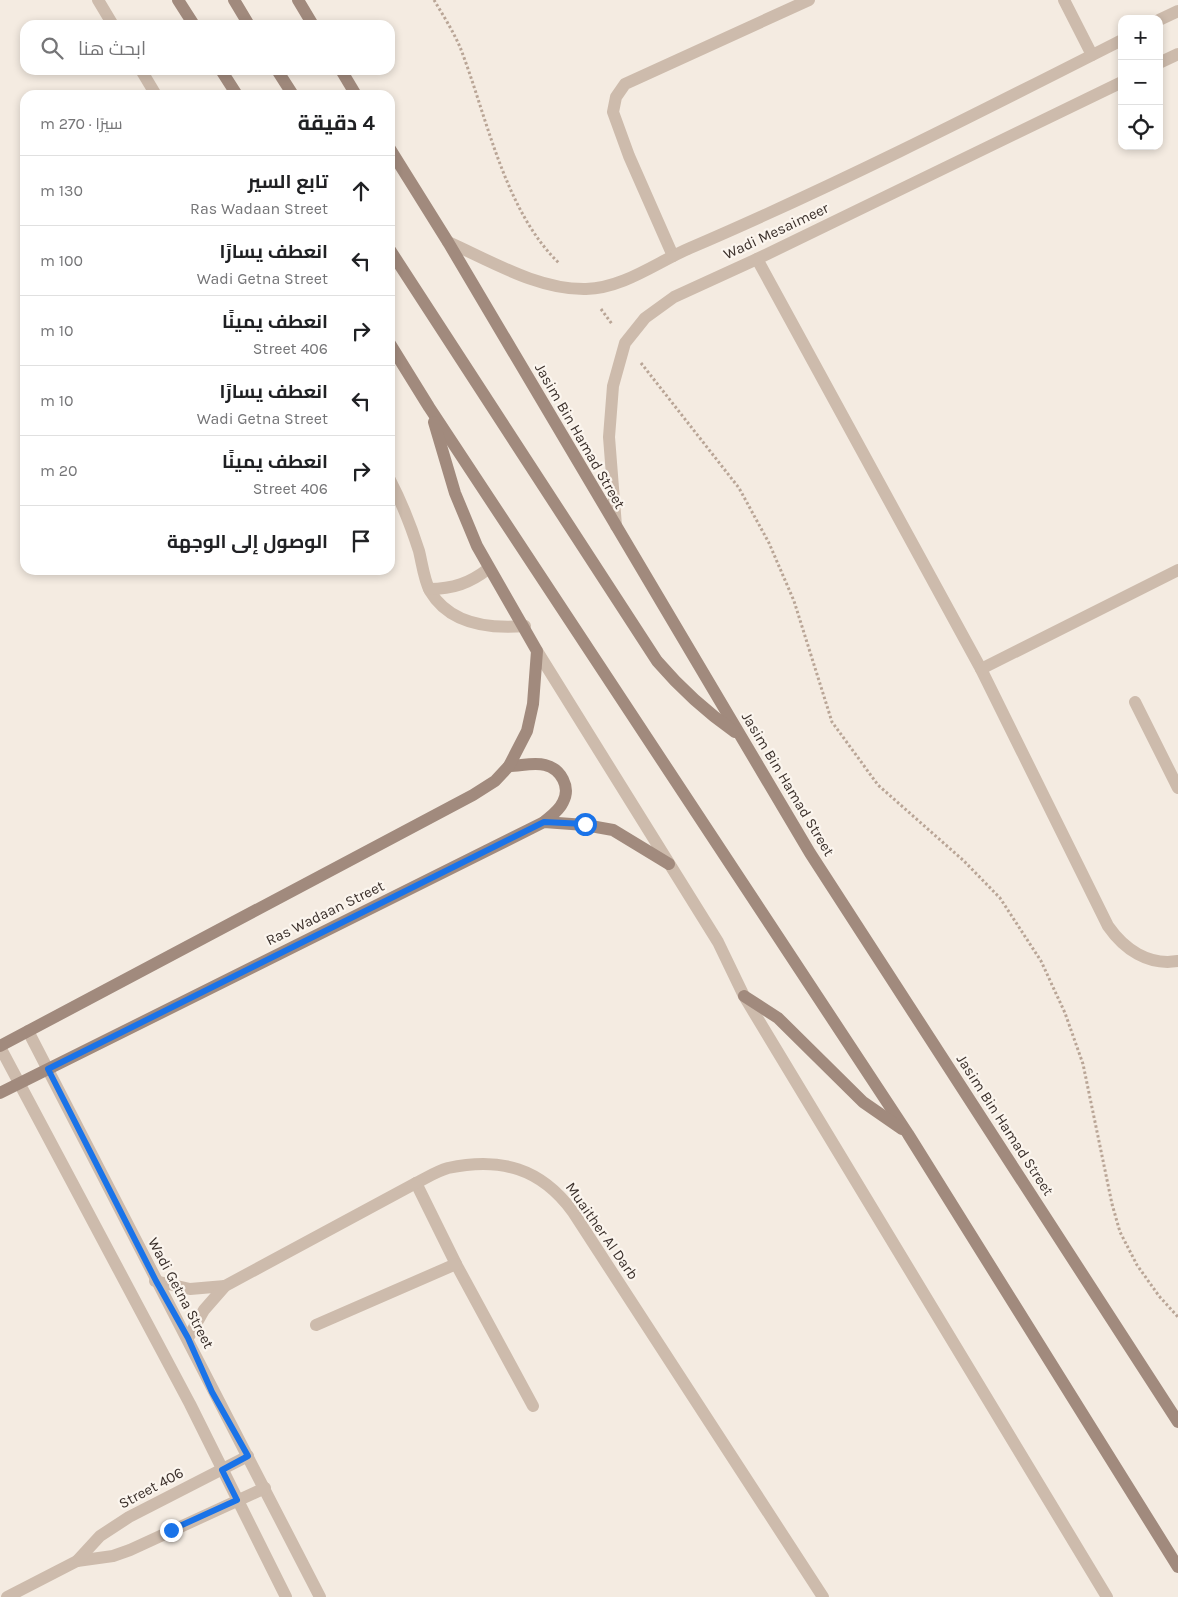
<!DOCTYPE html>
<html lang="ar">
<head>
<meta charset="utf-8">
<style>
	body { margin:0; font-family:Karla,Cairo,sans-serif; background:#f2f2f2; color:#202124; direction:rtl }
	.controls { position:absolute; right:15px; top:15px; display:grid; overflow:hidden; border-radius:10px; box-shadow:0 2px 8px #0003 }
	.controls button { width:45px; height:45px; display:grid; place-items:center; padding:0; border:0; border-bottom:1px solid #e0e0e0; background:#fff; color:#202124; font:25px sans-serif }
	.stop { position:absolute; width:15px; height:15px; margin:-11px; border:4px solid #1a73e8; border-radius:50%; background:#fff }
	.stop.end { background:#1a73e8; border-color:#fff; box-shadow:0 1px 5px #0008 }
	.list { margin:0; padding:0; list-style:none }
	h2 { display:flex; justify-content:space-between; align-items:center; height:65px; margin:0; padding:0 20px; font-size:21px }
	h2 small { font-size:16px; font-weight:400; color:#757577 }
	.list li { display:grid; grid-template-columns:32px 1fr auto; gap:15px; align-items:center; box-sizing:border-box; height:70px; padding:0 20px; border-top:1px solid #e0e0e0 }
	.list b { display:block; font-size:19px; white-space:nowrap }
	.list p { margin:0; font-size:16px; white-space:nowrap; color:#757577 }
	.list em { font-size:16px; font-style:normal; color:#757577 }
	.icon { flex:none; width:28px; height:28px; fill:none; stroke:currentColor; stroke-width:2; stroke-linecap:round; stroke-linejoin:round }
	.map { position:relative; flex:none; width:1178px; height:1597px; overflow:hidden; direction:ltr }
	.search { position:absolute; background:#fff; box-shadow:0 2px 8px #0003; left:20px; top:20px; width:375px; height:55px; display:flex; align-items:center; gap:12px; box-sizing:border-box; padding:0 18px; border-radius:15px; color:#757577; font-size:19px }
	.panel { position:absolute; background:#fff; box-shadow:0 2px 8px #0003; left:20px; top:90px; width:375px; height:485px; border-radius:15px; direction:rtl }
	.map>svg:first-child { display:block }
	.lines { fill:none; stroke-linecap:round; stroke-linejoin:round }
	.path { stroke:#b9a596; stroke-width:3; stroke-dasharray:2.5 2.5; stroke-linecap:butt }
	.lane { stroke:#cdbbac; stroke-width:12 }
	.street { stroke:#cdbbac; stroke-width:12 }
	.secondary { stroke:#a18a7d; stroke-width:12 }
	.route { stroke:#1a73e8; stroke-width:6 }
	.labels { text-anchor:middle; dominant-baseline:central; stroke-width:4.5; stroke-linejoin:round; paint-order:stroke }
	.street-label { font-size:15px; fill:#3b302b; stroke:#fbf5ee }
</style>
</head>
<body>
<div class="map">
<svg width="1178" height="1597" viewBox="0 0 1178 1597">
	<rect width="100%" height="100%" fill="#f4ebe1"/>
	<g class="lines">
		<g class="path">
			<path d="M434,0C443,15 453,31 460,47C487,116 504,211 560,264"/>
			<polyline points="601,309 612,324"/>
			<polyline points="641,363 739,488 769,543 794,601 832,722 878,785 964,861 1000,898 1041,961 1065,1013 1083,1064 1112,1204 1120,1232 1137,1265 1159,1296 1178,1317"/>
		</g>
		<g class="lane">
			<polyline points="1064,0 1092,55"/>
			<polyline points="673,256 629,156 613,112 616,97 625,84 809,0"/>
			<path d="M757,259L981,669L1108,926C1124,949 1148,966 1178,961"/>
			<polyline points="981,669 1178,570"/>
			<polyline points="1135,702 1178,788"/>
			<polyline points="416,1183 456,1264 533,1406"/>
			<polyline points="316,1325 456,1264"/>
		</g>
		<g class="street">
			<polyline points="98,0 113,25"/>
			<polyline points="1159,20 1178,11"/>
			<polyline points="1159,63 1178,54"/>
			<polyline points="141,70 156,95"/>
			<path d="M448,242C491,261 538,290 586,289C624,288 657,262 690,248C837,185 980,112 1122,40"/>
			<path d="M390,480C402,503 411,526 419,551C422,563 424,580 430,591C450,625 490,629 525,626"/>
			<polyline points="616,526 609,437 613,386 625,343 645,318 674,297 757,259 1122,82"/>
			<path d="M429,589C453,589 470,583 488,569"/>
			<polyline points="537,651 718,942 744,996 1107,1597"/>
			<polyline points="28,1031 320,1597"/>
			<polyline points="0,1047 190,1404 286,1597"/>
			<polyline points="155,1281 190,1289 225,1286"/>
			<path d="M188,1338L204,1310L225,1286L416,1183C426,1178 437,1171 448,1168C501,1157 541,1168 573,1212L823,1597"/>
			<polyline points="77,1561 113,1556 130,1550 265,1488"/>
			<polyline points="7,1597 77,1561 100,1536 129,1517 248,1456"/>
		</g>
		<g class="secondary">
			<polyline points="178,0 194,25"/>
			<polyline points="234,0 249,25"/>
			<polyline points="298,0 313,25"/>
			<polyline points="221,70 237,95"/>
			<polyline points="277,70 293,95"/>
			<polyline points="341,70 356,95"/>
			<polyline points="390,149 448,242 810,853 1178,1422"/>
			<path d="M390,250L657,661C681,689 705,711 735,732"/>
			<polyline points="390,344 429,407 908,1134 1178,1567"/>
			<path d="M509,766C520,766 534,762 545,765C561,769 571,787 563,802C559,811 551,816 544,822"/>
			<polyline points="744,996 778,1018 863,1102 902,1129"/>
			<polyline points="0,1046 473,795 495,781 509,766 527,731 533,704 537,651 477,546 455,493 434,422"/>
			<polyline points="0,1093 544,822 585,825 613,830 669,864"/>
		</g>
	</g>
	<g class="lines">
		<polyline class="route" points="171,1530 237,1500 222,1470 248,1456 212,1392 188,1338 156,1281 48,1069 544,822 585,824"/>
	</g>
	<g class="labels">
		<g class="street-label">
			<text transform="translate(776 231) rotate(-25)">Wadi Mesaimeer</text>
			<text transform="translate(580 436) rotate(60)">Jasim Bin Hamad Street</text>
			<text transform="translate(788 784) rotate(59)">Jasim Bin Hamad Street</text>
			<text transform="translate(325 913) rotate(-26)">Ras Wadaan Street</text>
			<text transform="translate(1005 1125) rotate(57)">Jasim Bin Hamad Street</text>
			<text transform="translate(602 1231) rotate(55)">Muaither Al Darb</text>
			<text transform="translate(181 1293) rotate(62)">Wadi Getna Street</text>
			<text transform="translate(151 1488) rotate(-28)">Street 406</text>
		</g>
	</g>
</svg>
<div class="controls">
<button>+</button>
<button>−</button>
<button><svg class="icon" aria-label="locate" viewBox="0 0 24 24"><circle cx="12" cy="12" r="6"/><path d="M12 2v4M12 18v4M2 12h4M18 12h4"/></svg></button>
</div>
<div class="stop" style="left:585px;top:824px"></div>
<div class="stop end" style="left:171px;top:1530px"></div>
<div class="search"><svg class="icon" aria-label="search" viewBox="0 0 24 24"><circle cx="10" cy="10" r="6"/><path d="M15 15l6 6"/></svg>ابحث هنا</div>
<section class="panel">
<h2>4 دقيقة<small>سيرًا · 270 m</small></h2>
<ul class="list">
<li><svg class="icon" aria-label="ahead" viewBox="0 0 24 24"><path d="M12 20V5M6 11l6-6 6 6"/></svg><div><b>تابع السير</b><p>Ras Wadaan Street</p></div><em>130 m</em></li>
<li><svg class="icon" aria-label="left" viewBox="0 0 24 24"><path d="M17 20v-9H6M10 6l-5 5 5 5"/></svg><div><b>انعطف يسارًا</b><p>Wadi Getna Street</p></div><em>100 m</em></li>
<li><svg class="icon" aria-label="right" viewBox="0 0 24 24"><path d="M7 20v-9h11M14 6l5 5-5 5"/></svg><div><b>انعطف يمينًا</b><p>Street 406</p></div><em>10 m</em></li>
<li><svg class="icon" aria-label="left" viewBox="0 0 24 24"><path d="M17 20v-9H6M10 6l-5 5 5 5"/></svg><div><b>انعطف يسارًا</b><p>Wadi Getna Street</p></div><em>10 m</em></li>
<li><svg class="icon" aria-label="right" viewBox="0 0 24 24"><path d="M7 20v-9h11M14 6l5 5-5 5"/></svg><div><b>انعطف يمينًا</b><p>Street 406</p></div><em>20 m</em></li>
<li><svg class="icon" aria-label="arrive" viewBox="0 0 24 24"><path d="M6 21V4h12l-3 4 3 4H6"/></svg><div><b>الوصول إلى الوجهة</b></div></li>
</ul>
</section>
</div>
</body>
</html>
